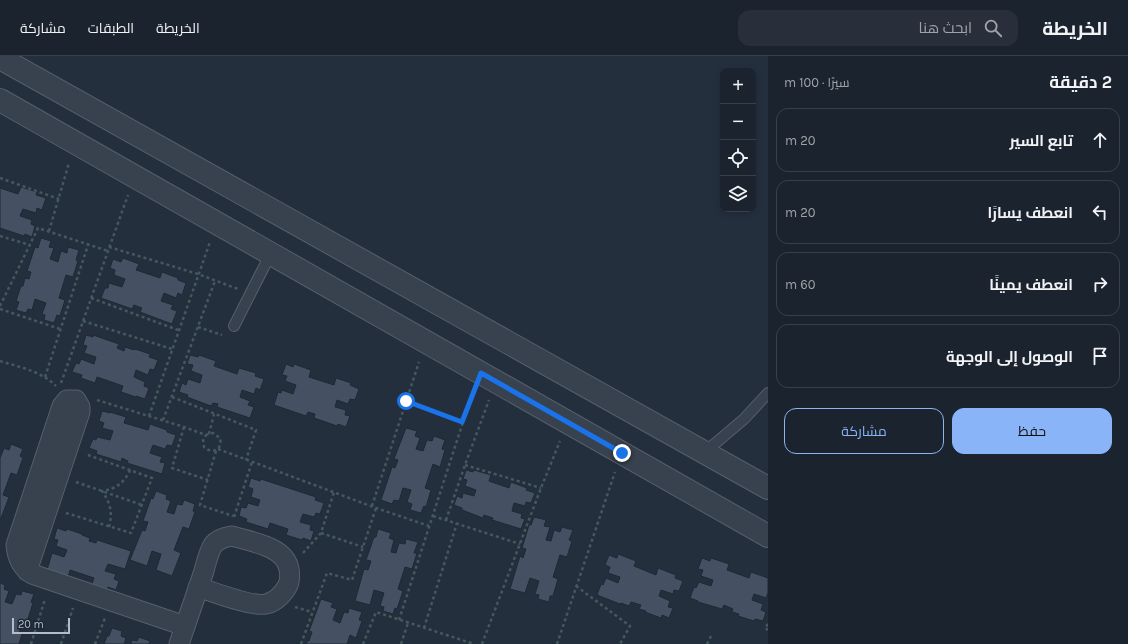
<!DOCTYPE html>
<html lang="ar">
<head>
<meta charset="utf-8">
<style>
	body { margin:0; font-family:Karla,Cairo,sans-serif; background:#282f3a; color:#f1f3f6; direction:rtl }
	.controls { position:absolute; right:12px; top:12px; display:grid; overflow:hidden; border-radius:8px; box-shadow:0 2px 6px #0003 }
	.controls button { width:36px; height:36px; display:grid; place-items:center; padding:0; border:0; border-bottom:1px solid #39404a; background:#1b232e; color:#f1f3f6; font:20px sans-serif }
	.scale { position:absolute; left:12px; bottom:10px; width:58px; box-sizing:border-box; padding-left:4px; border:2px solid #b4bcc9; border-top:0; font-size:11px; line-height:14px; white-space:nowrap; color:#b4bcc9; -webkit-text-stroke:3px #1d2633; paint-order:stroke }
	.stop { position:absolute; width:12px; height:12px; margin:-9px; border:3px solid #1a73e8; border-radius:50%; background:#fff }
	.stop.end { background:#1a73e8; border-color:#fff; box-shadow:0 1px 4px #0008 }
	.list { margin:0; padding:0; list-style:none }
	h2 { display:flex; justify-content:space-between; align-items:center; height:52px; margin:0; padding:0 16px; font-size:17px }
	h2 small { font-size:13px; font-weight:400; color:#a0a4aa }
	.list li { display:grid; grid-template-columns:26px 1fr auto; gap:12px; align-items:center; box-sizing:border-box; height:64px; margin:0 8px 8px; padding:0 8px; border:1px solid #39404a; border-radius:12px }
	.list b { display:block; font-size:15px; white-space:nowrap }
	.list em { font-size:13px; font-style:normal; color:#a0a4aa }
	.actions { display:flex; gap:8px; padding:12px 16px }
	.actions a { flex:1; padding:9px 0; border:1px solid #8ab4f8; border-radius:12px; text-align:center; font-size:14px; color:#8ab4f8 }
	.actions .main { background:#8ab4f8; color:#111 }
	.icon { flex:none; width:22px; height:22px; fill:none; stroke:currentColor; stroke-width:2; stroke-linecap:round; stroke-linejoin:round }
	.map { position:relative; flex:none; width:768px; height:588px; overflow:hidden; direction:ltr }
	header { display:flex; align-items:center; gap:24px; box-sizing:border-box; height:56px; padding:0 20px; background:#1b232e; border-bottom:1px solid #39404a }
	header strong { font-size:19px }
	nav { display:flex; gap:22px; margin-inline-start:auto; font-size:14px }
	.search { width:280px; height:36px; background:#282f3a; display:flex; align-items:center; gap:10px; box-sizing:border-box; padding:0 14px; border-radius:12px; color:#a0a4aa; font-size:15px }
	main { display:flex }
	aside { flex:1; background:#1b232e }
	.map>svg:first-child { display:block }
	.building { fill:#455162; stroke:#1f2835 }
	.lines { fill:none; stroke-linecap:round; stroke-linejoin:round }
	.service-casing { stroke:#565f6c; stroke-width:12 }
	.minor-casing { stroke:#565f6c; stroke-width:21 }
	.tertiary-casing { stroke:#565f6c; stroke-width:24 }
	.path { stroke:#44595c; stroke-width:2.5; stroke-dasharray:3 3; stroke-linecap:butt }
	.service { stroke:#38414e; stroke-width:10 }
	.minor { stroke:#38414e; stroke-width:19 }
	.tertiary { stroke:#38414e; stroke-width:22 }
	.route { stroke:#1a73e8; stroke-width:5 }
</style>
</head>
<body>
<header>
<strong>الخريطة</strong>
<div class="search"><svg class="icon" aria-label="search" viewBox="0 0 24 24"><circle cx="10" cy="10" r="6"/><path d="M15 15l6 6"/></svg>ابحث هنا</div>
<nav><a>الخريطة</a><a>الطبقات</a><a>مشاركة</a></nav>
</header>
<main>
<aside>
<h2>2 دقيقة<small>سيرًا · 100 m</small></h2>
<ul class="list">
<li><svg class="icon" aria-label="ahead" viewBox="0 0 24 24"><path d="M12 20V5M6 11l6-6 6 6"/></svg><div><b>تابع السير</b></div><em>20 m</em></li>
<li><svg class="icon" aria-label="left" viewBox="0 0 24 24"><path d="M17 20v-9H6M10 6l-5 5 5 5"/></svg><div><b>انعطف يسارًا</b></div><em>20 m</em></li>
<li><svg class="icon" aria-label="right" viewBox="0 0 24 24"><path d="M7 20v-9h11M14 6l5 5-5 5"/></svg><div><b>انعطف يمينًا</b></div><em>60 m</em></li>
<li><svg class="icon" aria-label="arrive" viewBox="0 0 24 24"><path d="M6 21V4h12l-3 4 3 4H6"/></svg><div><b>الوصول إلى الوجهة</b></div></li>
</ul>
<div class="actions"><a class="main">حفظ</a><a>مشاركة</a></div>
</aside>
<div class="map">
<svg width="768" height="588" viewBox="0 0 768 588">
	<rect width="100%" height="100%" fill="#242f3e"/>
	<g class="building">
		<polygon points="21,131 37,136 36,139 46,142 42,154 37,152 36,157 23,153 20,160 32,164 31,168 35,170 32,181 25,178 24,180 0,172 0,132 18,138"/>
		<polygon points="41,182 51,185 49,191 54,192 50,203 58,206 61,195 67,197 68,191 79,194 76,204 78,205 73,221 66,219 59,242 65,244 60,260 57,259 54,267 44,264 45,259 42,258 46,247 35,243 32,254 28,253 26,257 16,254 19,246 16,245 21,230 23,230 25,222 29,223 31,216 27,215 35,191 38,192"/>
		<polygon points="123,202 139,208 136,214 160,222 162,216 178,222 178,224 186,227 182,239 178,237 176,242 164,237 161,245 173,249 171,253 177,255 172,268 140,256 142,252 134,249 132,253 101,242 105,232 108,232 109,227 122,231 125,223 114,219 115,214 110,212 113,203 121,206"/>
		<polygon points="86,279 93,281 93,279 119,288 117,292 124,295 125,291 134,294 135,293 150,298 149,301 158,304 154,314 150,313 148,319 136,314 134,321 145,326 144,330 149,332 145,343 136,340 136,341 121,336 123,330 97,321 95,327 81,322 82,319 72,316 76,307 79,308 81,303 94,308 96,301 84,297 87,290 83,289"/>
		<polygon points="190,299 198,301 199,299 216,305 214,310 237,318 239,312 256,317 255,320 264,323 260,334 256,332 254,338 242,334 240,341 250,345 248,349 254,351 250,362 217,351 218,348 213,347 211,350 187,341 188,339 179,336 182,327 186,329 188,323 200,327 202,319 191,315 193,309 187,308"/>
		<polygon points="286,308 293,311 294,308 311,314 309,321 334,329 336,322 351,327 350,329 359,333 355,344 350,343 348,348 337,344 335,351 346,354 345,359 350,360 346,371 338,368 337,370 314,362 315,358 308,356 306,360 274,349 278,336 281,337 282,334 293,338 296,329 285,325 287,320 282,319"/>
		<polygon points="102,355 110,357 110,356 126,361 124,367 148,374 150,368 167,374 167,376 176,379 172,390 167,389 165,393 153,389 150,397 162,401 160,406 165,407 162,418 127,407 128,405 122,402 121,406 96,398 97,395 89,392 93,383 96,384 97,381 110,384 113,375 102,372 104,367 99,365"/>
		<polygon points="406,372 417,375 415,380 420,382 416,393 423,395 427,384 432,385 434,380 445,384 442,393 445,394 440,411 433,408 425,432 431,434 426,451 424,450 421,457 410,454 412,448 407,446 411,434 403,432 399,445 394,444 392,448 381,444 392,411 395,412 398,404 394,403"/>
		<polygon points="11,388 23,393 20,400 23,402 17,419 11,417 3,439 9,441 0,465 0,402 4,392 9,394"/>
		<polygon points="466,414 473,416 474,414 491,419 489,425 509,432 511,426 527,432 526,434 535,437 531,447 526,446 525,450 514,447 512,455 522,458 521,462 525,463 521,473 492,464 493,462 484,459 483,462 462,454 462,452 454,449 457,440 462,442 463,437 474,440 476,434 465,430 467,424 463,423"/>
		<polygon points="251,422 260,425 261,423 316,441 315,444 324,447 320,458 316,457 314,461 303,458 300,466 311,469 310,474 314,475 311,485 303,482 302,484 286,479 288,473 270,467 268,473 246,466 247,463 239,460 241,451 246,452 248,447 258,450 260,444 251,441 253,433 248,431"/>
		<polygon points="156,435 167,439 166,443 171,445 167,456 174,458 177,448 182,449 184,444 195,448 193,455 195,456 189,473 183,471 174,494 181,497 172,520 156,514 161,498 152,495 147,510 130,504 142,474 145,475 148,466 143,465 151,442 153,443"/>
		<polygon points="534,461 546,464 544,470 550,471 546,484 551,485 554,474 560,476 562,471 573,474 569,484 572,485 567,501 560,499 553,521 558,523 553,540 550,540 549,546 538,543 539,539 535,538 539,525 530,522 525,537 510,533 520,500 523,502 526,493 522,492 529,469 531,469"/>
		<polygon points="57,472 66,475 67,473 82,478 82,479 90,482 89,485 96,487 97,484 131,495 125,513 108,508 105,515 116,518 114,523 119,525 116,534 108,531 107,533 92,528 94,522 70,514 68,521 47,514 52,497 64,501 67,494 56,490 58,484 54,483"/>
		<polygon points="378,473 391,477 389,482 394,484 391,496 396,497 399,487 405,488 406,483 418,486 414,497 417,497 412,513 405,511 398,533 403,535 397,553 395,552 393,558 383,555 384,551 380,550 384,537 374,534 370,549 355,545 364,513 368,514 371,505 366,504 374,481 376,481"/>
		<polygon points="618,498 636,505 634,510 656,519 658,512 676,519 675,522 683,525 679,535 674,534 673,538 661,534 659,540 670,545 668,551 673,552 669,562 662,559 661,562 645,556 646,555 639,553 641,549 631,546 629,550 621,547 620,548 597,539 601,528 603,529 606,522 618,527 620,521 608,517 610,511 605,509 609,499 617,502"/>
		<polygon points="702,502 710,505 711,502 729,508 727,514 749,522 751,516 768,522 768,537 766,542 754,538 752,544 763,548 761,554 766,556 763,565 755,563 754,565 738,560 739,558 732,556 733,553 724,549 722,553 698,546 698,545 690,542 694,531 696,532 699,526 711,530 713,524 701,520 703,514 698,513"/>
		<polygon points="0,527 5,529 4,533 9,535 5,546 12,548 16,538 21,539 22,535 34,538 31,546 33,547 25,572 21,571 19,577 22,578 19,588 0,588"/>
		<polygon points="321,543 333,547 331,551 337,553 333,564 340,567 344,556 348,557 349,552 362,556 359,564 362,565 356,582 350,579 347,588 306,588 308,584 309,585 312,576 309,575"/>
		<polygon points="112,572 122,575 121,580 126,582 124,588 104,588 107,580 109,580"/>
		<polygon points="139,581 150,585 149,588 131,588 132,584 137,585"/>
	</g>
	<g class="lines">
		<g class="service-casing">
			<g id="service">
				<polyline points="234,270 271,197"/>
				<polyline points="705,396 744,363 768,337"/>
			</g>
		</g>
		<g class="minor-casing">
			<g id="minor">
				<path d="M27,515L80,356V351L76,344H67L62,350L16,489C17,502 21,511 32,518L185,570"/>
				<path d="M179,588C187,565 195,541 203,518C206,509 208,497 213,489C218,483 225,481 232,480C251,486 285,490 289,513C290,519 290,526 287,531C282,539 275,546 266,548C252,551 213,536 198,531"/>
			</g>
		</g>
		<g class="tertiary-casing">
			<g id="tertiary">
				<polyline points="0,2 768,432"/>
				<polyline points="0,44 768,480"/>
			</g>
		</g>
		<g class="path">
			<polyline points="0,122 59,143"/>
			<polyline points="49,175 69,107"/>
			<polyline points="0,180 30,189"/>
			<polyline points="109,191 198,218 238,233"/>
			<polyline points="91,242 178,274"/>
			<polyline points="0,250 38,172 108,195"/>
			<polyline points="0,253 60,273"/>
			<polyline points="83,265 172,293"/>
			<polyline points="198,271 222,279"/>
			<path d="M0,305C19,311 41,315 56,330"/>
			<polyline points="45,321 88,189"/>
			<polyline points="61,327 128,139"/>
			<polyline points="172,341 256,374 246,404"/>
			<path d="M97,344L184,371L206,379L213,377L220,382C223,393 213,399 204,391L203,383L206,379"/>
			<polyline points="406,345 463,366"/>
			<polyline points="149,360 210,186"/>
			<polyline points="163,364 215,225"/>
			<polyline points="184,371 172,412 208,424"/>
			<polyline points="209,378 214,358"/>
			<polyline points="218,393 376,452 429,470"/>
			<polyline points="216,395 200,449 233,460"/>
			<polyline points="465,409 541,432"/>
			<polyline points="76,426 142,449"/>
			<polyline points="372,450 419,306"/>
			<polyline points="66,457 131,477 152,422 85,398"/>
			<polyline points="433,460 520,488"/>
			<polyline points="234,461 252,406"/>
			<polyline points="446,464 465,409 489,344"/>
			<path d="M109,471C113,457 110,446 102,435C116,433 124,427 130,414"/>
			<polyline points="321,477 363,491"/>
			<polyline points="303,497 321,477 334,436"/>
			<polyline points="576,530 630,570 620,588"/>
			<polyline points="295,551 312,556"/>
			<polyline points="399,564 463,366 474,336"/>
			<polyline points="768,568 765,572 768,574"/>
			<polyline points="424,572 457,467"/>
			<polyline points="31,588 45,543"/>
			<polyline points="61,588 73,552"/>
			<polyline points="95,588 105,562"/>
			<polyline points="301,588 327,517 352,524 376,452"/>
			<polyline points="363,588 376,556 474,588"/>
			<polyline points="401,588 408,567"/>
			<polyline points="482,588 541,432 560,385"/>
			<polyline points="557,588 615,416"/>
			<polyline points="707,588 711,580"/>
		</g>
		<use href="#service" class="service"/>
		<use href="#minor" class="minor"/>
		<use href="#tertiary" class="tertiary"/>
	</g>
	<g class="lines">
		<polyline class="route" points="406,345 462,366 481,317 622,397"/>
	</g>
</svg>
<div class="controls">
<button>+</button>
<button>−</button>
<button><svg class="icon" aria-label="locate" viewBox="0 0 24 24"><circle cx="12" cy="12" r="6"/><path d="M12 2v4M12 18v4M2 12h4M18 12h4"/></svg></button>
<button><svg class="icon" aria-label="layers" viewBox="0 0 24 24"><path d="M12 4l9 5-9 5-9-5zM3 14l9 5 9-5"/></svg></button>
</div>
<div class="scale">20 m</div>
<div class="stop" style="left:406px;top:345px"></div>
<div class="stop end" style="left:622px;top:397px"></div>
</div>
</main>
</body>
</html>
